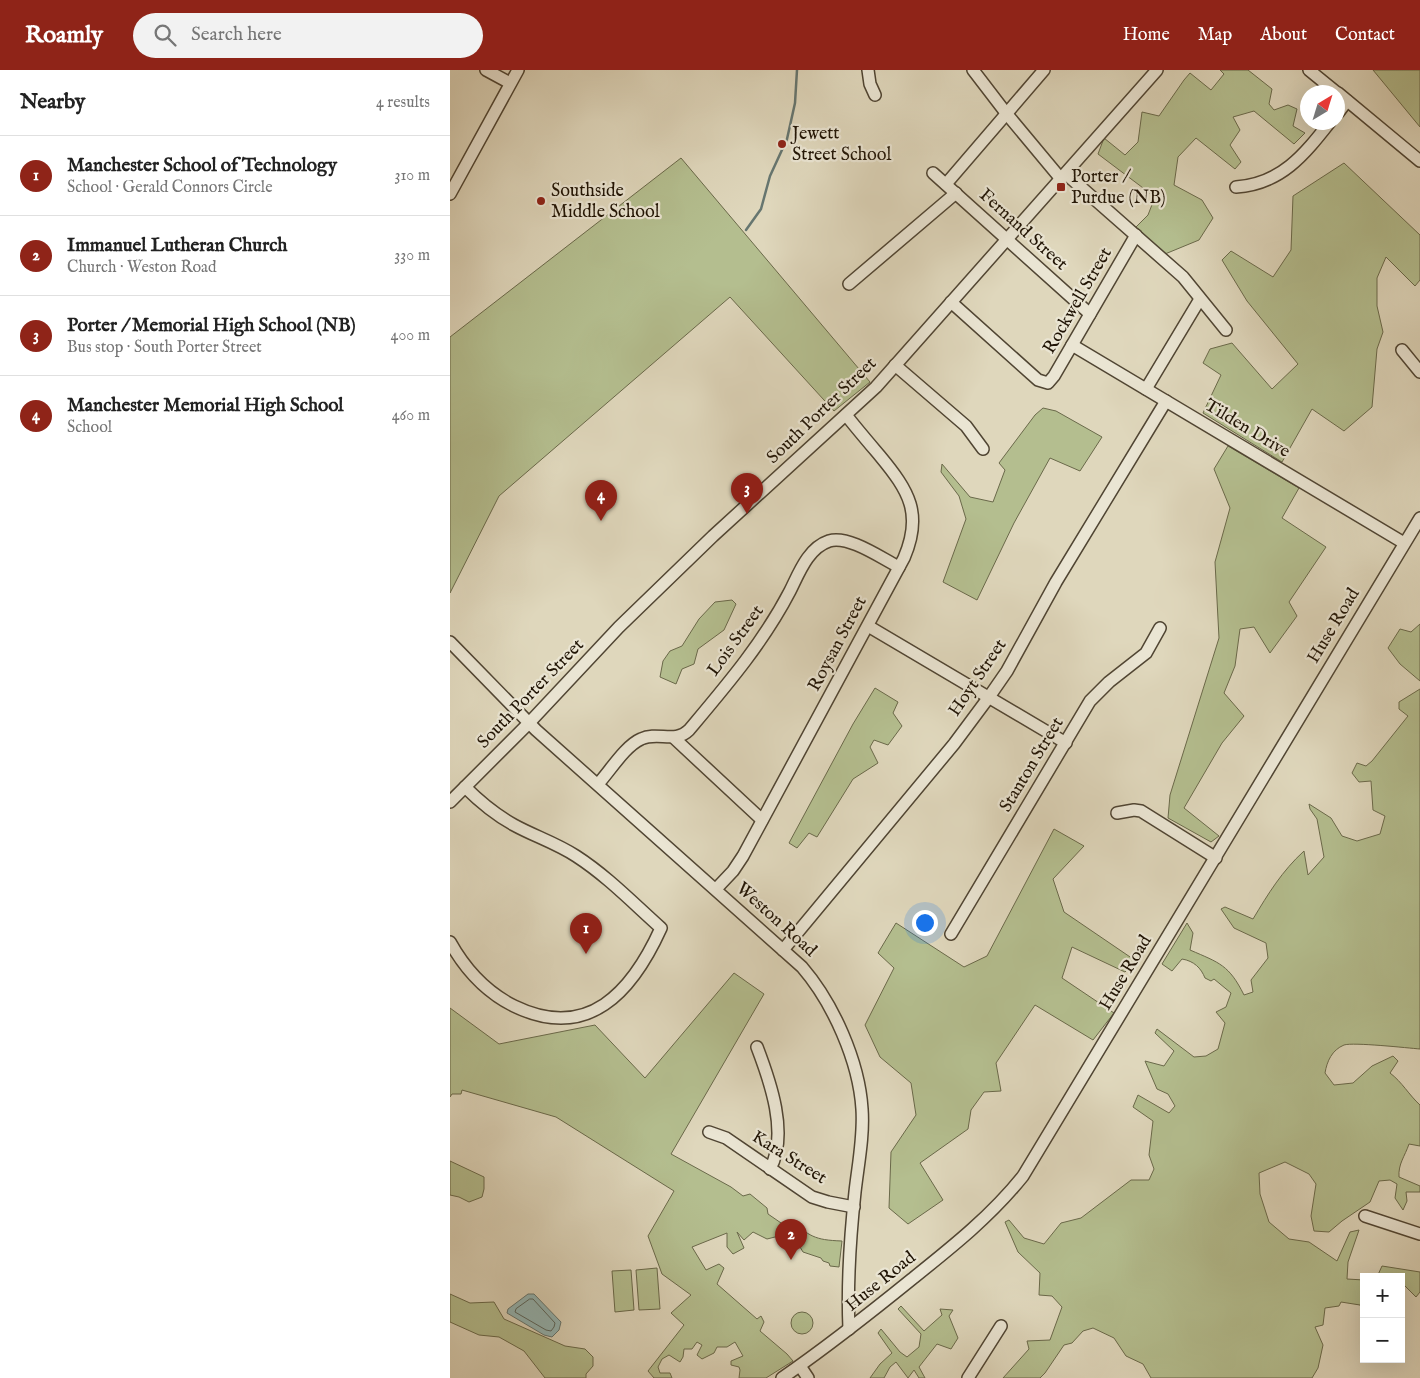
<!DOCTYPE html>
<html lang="en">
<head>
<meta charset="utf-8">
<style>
	body { margin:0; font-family:"IM FELL English",serif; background:#f2f2f2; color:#222 }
	.controls { position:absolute; right:15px; bottom:15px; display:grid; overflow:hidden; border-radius:0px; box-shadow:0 5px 20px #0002 }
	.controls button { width:45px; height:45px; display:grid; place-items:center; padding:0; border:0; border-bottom:1px solid #e0e0e0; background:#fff; color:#222; font:25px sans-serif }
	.compass { position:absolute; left:850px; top:15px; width:45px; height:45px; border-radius:50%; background:#fff; box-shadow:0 5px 20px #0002; rotate:38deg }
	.you { position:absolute; left:474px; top:852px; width:18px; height:18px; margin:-12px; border:4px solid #fff; border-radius:50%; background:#1a73e8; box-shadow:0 0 0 8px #1a73e833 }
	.badge { display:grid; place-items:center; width:32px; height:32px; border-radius:50%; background:#8f2418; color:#fff; font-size:16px; font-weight:700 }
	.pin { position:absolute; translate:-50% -41px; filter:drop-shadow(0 1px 2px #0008) }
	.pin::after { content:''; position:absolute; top:26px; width:18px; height:15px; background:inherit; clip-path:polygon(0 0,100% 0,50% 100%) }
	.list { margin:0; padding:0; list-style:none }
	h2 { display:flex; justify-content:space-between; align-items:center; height:65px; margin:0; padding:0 20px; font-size:21px }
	h2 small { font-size:16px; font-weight:400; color:#767676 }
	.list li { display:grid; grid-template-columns:32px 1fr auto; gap:15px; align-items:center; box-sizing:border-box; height:80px; padding:0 20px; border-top:1px solid #e0e0e0 }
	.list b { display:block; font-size:19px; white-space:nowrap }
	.list p { margin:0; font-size:16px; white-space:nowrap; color:#767676 }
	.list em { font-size:16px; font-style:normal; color:#767676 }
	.icon { flex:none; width:28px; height:28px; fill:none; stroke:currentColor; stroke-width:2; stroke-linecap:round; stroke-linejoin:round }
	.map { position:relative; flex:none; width:970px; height:1308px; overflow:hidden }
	header { display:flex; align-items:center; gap:30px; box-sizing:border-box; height:70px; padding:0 25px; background:#8f2418; color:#fff }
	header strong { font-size:24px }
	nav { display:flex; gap:28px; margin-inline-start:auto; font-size:18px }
	.search { width:350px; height:45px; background:#f2f2f2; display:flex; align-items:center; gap:12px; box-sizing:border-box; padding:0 18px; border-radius:28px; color:#767676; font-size:19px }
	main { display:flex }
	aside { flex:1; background:#fff }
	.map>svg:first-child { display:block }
	.green { fill:#b4be8f; stroke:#6a694a }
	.water { fill:#95b8b7; stroke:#667670 }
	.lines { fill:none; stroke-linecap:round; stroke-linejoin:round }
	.shore { stroke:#5a665e; stroke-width:1 }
	.stream { stroke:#667670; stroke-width:2.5 }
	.minor-casing { stroke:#504533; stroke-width:14 }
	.minor { stroke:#eae5d3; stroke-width:11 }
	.poi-dot { fill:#8f2418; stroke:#eae5d3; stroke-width:2 }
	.labels { text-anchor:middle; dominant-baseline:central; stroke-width:4.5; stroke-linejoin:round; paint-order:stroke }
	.poi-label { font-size:18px; fill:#201405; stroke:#eae5d3; text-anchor:start }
	.street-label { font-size:18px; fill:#201405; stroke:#eae5d3 }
</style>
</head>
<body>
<header>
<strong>Roamly</strong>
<div class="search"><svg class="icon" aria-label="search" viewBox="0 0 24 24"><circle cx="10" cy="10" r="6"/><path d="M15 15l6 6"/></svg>Search here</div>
<nav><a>Home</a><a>Map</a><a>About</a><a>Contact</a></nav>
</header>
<main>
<aside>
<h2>Nearby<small>4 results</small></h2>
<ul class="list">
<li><span class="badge">1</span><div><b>Manchester School of Technology</b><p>School · Gerald Connors Circle</p></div><em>310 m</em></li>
<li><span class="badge">2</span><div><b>Immanuel Lutheran Church</b><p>Church · Weston Road</p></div><em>330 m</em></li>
<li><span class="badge">3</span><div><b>Porter / Memorial High School (NB)</b><p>Bus stop · South Porter Street</p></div><em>400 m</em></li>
<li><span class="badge">4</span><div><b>Manchester Memorial High School</b><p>School</p></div><em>460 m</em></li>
</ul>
</aside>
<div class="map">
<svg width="970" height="1308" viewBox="0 0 970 1308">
	<rect width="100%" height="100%" fill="#dfd7bc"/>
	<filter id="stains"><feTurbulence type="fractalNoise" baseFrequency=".004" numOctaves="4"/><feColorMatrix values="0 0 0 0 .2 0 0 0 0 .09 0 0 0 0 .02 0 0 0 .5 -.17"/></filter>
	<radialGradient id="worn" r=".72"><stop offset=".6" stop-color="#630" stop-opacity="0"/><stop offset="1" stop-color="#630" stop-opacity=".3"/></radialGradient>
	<g class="green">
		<polygon points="770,0 798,0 822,19 819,34 824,40 838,35 847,39 843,56 855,63 844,74 804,41 783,47 790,60 780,75 791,92 785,99 746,68 728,87 724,115 752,130 763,148 749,170 715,184 686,157 698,145 705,127 648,84 654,68 675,85 688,72 692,42 709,46 734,10 740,3 761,20 774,4"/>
		<polygon points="923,0 970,0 970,57"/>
		<polygon points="231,88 420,312 384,341 280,227 49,426 0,523 0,267"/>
		<polygon points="894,93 970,165 970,210 965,216 936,187 927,208 927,236 933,262 927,279 922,337 894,361 862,339 832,392 753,343 771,305 753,293 760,279 782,273 822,319 848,294 797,231 772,190 781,181 823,207 841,180 843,126"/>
		<polygon points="593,338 606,341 652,367 630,401 600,388 564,453 527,530 493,512 516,449 509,426 491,402 492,394 520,427 543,432 555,400 549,393 585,345"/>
		<polygon points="778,376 849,418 832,448 876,477 839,532 847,546 820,583 804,557 790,559 785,596 774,623 794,646 772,673 734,738 769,766 761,772 718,748 720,725 769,568 765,492 780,438 764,399"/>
		<polygon points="282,530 286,534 274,560 248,579 244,594 232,599 226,614 210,607 213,591 220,581 232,576 249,549 265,532"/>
		<polygon points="970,554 970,611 950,594 938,578 950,559 961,562"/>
		<polygon points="425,618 448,632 443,643 452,656 438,675 424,670 420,677 428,693 403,709 367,767 359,763 347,778 339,773 403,654"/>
		<path d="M970,619V979C958,978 903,972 894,975C882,980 877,991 875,1003L884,1015L903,1013L922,996L943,986L948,991L940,1003C952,1012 959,1025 970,1035V1076L959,1074C955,1086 948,1094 949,1107L970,1116V1122H956L957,1131L953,1140L945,1128L947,1114L940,1110L929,1111L920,1132L892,1151L879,1162L864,1161L861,1146L866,1114L859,1104L835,1092L809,1103L810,1124L819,1152L839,1169L859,1172L887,1191L900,1162L909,1160L898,1192L897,1209L914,1210V1242L910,1235L891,1232L889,1236L875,1238L873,1255L865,1257L873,1275L868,1298L862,1308H701L693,1294L676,1286L664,1268L643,1258L633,1261L622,1273L614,1275L595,1303L590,1308H553L579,1279L577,1271L600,1270L612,1237L602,1226L589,1225L590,1203L568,1182L555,1152L559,1150L574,1168L594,1174L611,1153L631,1148L681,1110H699L704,1099L699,1085L703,1051L683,1037L688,1025L719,1043L725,1036L718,1024L707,1019L695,991L714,996L724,981L705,963L707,959L744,987L756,986L768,979L775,953L766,942L776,937L781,923L764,909L761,911L755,908C751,898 744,891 732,889L722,901L712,894L737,853L743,863L740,880C770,893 779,895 794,925L803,922L801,910L818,888L816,873L784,858L771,839L775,837L803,849C818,824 832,801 854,781L858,805L874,787L867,749L860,739L859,734L881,748L892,766L907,771L930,764L935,746L923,740L921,711L909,712L902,703L907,693L916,696L922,691L958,646L949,639V632Z"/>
		<polygon points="604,759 634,776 603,809 614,842 686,891 675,902 622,877 612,908 664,943 643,970 585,935 546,993 551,1021 534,1022 521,1040 518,1059 470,1093 493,1130 458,1154 439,1138 441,1082 466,1045 461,1013 430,987 415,955 444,898 428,883 446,853 514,897 537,886"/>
		<path d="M284,903L314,924L221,1084L281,1117L293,1126L300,1124L317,1138L318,1144L334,1155L339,1150C361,1166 363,1170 392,1171L389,1197L380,1196L379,1193L373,1191L371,1188L353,1182L350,1177L329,1166L317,1169L303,1162L294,1170L287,1162L294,1178L283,1184L277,1177V1163L242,1177L256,1200L269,1194L274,1198L267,1214L307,1249L311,1246L314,1252L310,1261L337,1284L343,1291L316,1308H289L290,1300L289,1297L281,1295V1291L293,1286L285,1272L277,1277H267L264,1283L252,1289L247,1285L252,1275L247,1272L242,1279H234L233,1287L230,1292L219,1285L212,1289L208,1297L210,1303H220L222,1308H204L198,1301L234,1255L221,1243L241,1225L212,1204L198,1166L224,1121L106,1047L12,1020L11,1024H2L0,1027V938L49,974L145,955L195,1008Z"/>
		<polygon points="0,1091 34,1107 34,1119 32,1127 19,1132 9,1127 0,1125"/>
		<polygon points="932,1196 970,1202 970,1222 966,1227 954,1215 951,1214 951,1207 927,1207"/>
		<polygon points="207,1198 210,1239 189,1240 186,1200"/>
		<polygon points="181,1200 184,1240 165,1242 162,1201"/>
		<polygon points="0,1224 20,1233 44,1232 54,1249 115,1276 135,1279 143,1287 143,1296 136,1304 136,1308 95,1308 74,1281 49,1267 29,1265 0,1252"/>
		<polygon points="451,1236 474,1261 492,1245 490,1239 503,1240 499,1246 508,1268 501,1279 487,1274 469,1297 475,1308 469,1308 464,1300 458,1308 446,1292 440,1297 434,1308 420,1308 430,1294 442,1283 428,1263 431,1259 450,1282 457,1287 469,1277 471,1264 448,1239"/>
		<circle cx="352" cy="1253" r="11"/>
	</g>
	<polygon class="water" points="78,1224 84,1224 111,1252 109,1260 102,1267 94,1265 57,1243 58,1239"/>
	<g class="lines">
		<polygon class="shore" points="80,1229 83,1229 105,1253 104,1257 101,1261 96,1260 65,1242 66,1239"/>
		<polyline class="stream" points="296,160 311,139 320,106 337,69 345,33 347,0"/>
		<g class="minor-casing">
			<g id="minor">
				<polyline points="36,0 60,13"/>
				<polyline points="418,0 420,14 425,25"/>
				<polyline points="523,0 556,43 611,109"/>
				<polyline points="859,0 886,22"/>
				<polyline points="888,23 970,91"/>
				<polyline points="888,43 897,31"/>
				<polyline points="483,103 640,244"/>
				<polyline points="616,104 733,207 776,260"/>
				<polyline points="496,114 594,0"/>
				<path d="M786,117C831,114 854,85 880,52"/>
				<polyline points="0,124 68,0"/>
				<polyline points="399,214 506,123"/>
				<polyline points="501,232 588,310 598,313 604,306 686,165"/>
				<polyline points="622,275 954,473"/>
				<polyline points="952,280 970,302"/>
				<polyline points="445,295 516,356 533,379"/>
				<polyline points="696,319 750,229"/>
				<polyline points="418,556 616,673"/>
				<path d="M0,572L86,660L352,897C383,933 409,991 412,1039C414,1066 408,1095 405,1122C400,1168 397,1214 399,1259"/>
				<polyline points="224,668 312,750"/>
				<path d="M148,714C160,701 175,676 191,669C208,661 225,674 239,660C276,616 313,573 340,521C349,503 358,478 379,471C399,465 431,488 449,497"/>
				<polyline points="0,732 79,653 169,557 263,466 426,317 707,0"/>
				<polyline points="667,743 684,740 691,741 766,788"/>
				<path d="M266,819L283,801L293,786L454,488C473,444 459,421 430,386C419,373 407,359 396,345"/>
				<polyline points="501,864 640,631 659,612 696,583 710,558"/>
				<path d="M0,872C15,899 36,922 64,936C138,972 182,922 211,858C183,833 157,806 126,786C106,773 84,766 64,755C46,745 30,732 15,717"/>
				<polyline points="333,880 504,674 539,627 557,601 606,512 716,331"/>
				<path d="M307,977C320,1011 339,1064 320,1099"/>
				<polyline points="259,1062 276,1068 362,1127 378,1132 404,1137"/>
				<polyline points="915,1146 970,1164"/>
				<polyline points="350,1296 358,1308"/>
				<path d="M332,1308C377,1277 420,1243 462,1209C502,1177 541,1146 573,1106L970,448"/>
				<polyline points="518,1308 551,1256"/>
			</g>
		</g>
		<use href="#minor" class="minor"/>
	</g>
	<g class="poi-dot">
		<circle cx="332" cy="74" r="5"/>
		<rect x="606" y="112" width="10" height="10" rx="2.5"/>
		<circle cx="91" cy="131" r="5"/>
	</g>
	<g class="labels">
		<g class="poi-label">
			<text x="342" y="64">Jewett<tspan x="342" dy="21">Street School</tspan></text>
			<text x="621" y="107">Porter /<tspan x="621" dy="21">Purdue (NB)</tspan></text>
			<text x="101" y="121">Southside<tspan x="101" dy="21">Middle School</tspan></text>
		</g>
		<g class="street-label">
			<text transform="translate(573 160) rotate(42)">Fernand Street</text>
			<text transform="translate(628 231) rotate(-60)">Rockwell Street</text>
			<text transform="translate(372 341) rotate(-44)">South Porter Street</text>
			<text transform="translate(797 359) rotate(31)">Tilden Drive</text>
			<text transform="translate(884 556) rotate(-59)">Huse Road</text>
			<text transform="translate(286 571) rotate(-54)">Lois Street</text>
			<text transform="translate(388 574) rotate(-62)">Roysan Street</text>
			<text transform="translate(528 608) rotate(-56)">Hoyt Street</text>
			<text transform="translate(81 624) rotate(-46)">South Porter Street</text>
			<text transform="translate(582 695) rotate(-59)">Stanton Street</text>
			<text transform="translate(326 850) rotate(42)">Weston Road</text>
			<text transform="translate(676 903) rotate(-59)">Huse Road</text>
			<text transform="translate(339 1088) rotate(32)">Kara Street</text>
			<text transform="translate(431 1212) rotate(-39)">Huse Road</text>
		</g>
	</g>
	<rect width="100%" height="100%" filter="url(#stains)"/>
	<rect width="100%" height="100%" fill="url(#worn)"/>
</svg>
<div class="controls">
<button>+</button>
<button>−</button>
</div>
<svg class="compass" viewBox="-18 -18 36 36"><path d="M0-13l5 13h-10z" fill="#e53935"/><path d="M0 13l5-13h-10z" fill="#767676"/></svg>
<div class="you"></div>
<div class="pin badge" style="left:136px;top:884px">1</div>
<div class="pin badge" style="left:341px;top:1190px">2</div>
<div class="pin badge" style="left:297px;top:444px">3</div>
<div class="pin badge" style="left:151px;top:451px">4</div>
</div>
</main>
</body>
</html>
